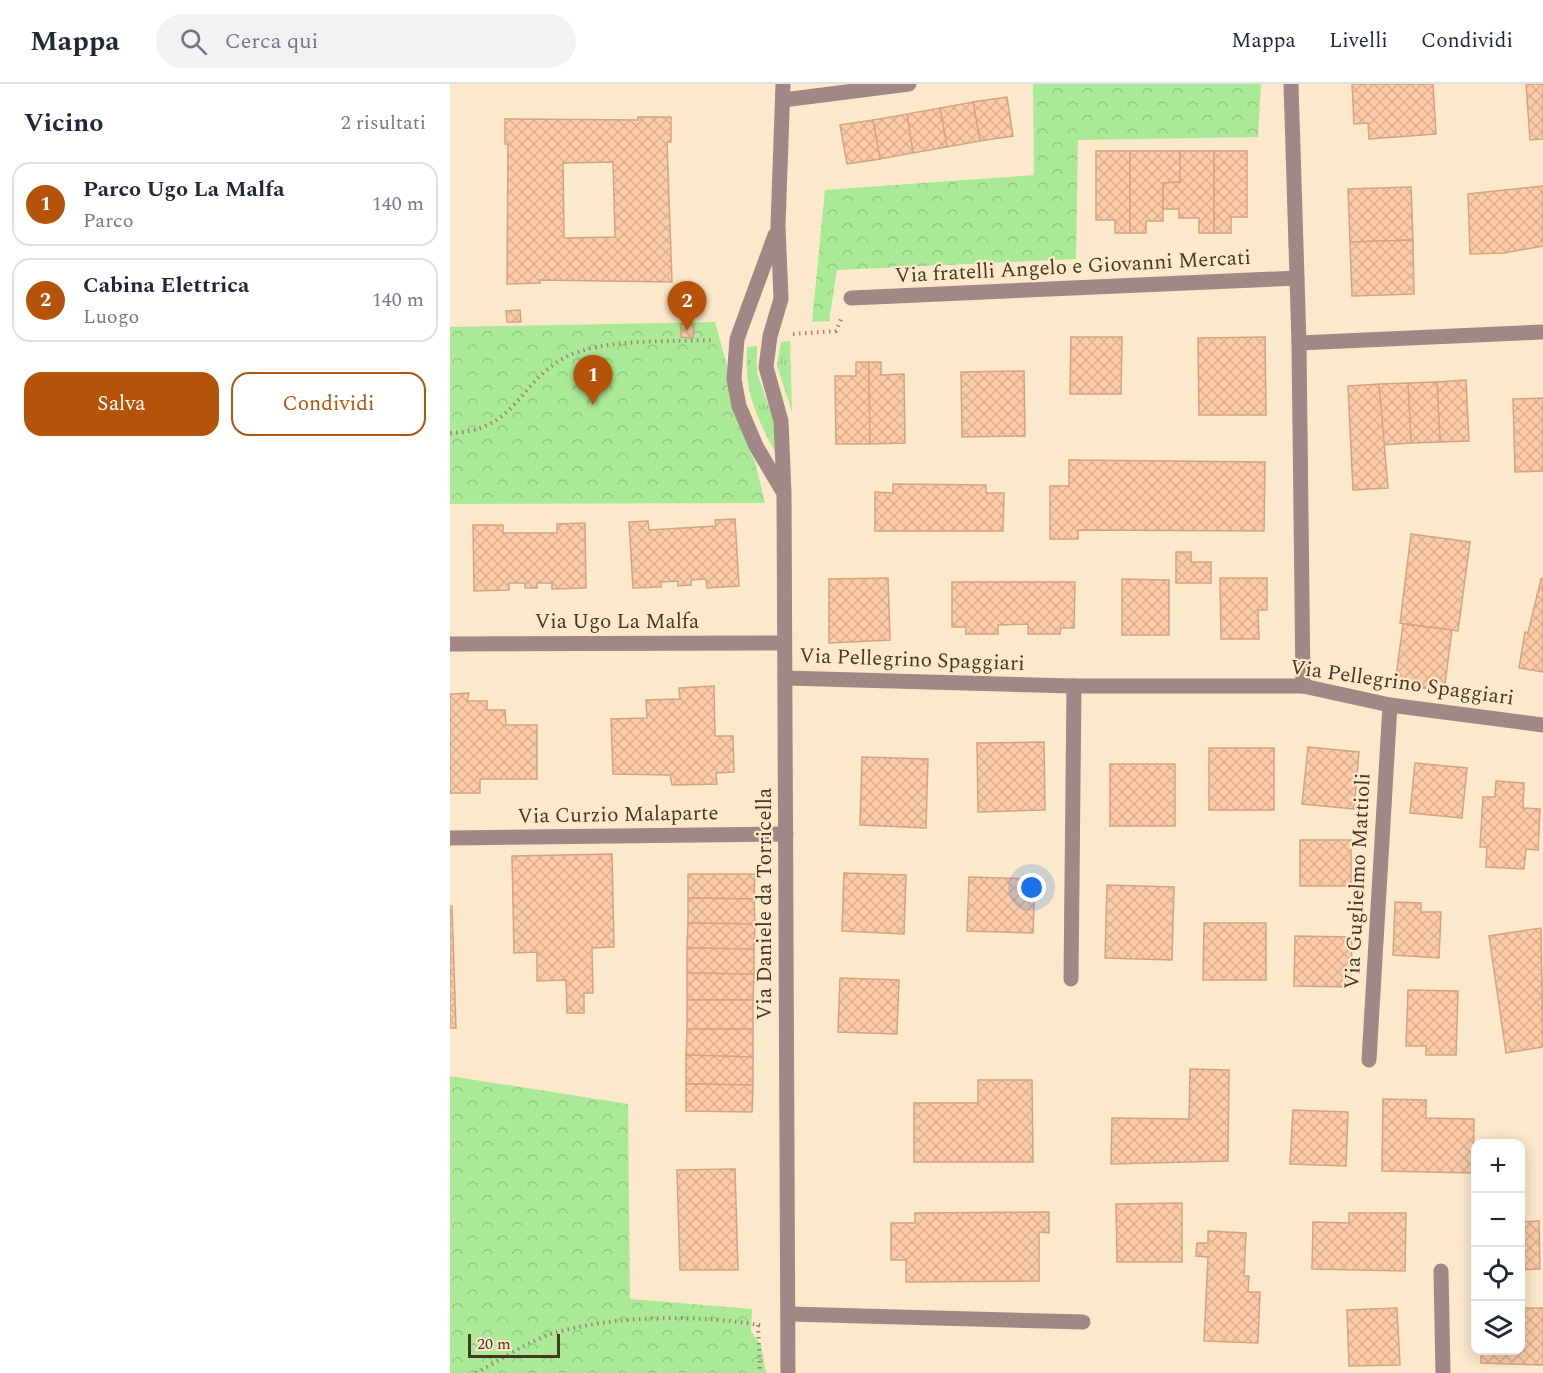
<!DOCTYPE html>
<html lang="it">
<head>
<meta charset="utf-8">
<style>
	body { margin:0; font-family:Spectral,serif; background:#f2f2f3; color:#1f2937 }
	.controls { position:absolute; right:18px; bottom:18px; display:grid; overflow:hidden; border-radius:12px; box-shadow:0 3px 15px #0003 }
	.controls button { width:54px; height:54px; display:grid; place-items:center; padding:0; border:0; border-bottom:2px solid #e0e1e3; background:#fff; color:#1f2937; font:30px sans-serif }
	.scale { position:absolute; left:18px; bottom:15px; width:92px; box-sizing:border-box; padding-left:6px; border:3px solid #453924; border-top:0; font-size:16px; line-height:21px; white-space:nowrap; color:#453924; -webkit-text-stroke:4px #fce8ca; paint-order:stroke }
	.you { position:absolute; left:582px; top:804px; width:21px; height:21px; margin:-15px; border:4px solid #fff; border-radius:50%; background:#1a73e8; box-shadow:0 0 0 9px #1a73e833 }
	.badge { display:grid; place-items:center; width:39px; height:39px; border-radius:50%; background:#b45309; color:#fff; font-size:20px; font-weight:700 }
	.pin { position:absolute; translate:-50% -50px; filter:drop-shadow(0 2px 3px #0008) }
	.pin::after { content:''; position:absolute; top:32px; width:21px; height:18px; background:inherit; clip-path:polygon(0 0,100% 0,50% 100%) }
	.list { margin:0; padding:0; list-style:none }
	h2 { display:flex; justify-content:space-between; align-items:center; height:78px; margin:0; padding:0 24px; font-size:26px }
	h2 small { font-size:20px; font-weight:400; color:#747a83 }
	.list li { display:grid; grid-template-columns:39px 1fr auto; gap:18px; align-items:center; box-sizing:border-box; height:84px; margin:0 12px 12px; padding:0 12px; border:2px solid #e0e1e3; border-radius:18px }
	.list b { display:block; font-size:22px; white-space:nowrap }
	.list p { margin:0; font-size:20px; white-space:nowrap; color:#747a83 }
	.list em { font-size:20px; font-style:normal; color:#747a83 }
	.actions { display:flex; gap:12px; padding:18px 24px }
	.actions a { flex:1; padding:14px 0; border:2px solid #b45309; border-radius:18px; text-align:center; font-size:21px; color:#b45309 }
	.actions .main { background:#b45309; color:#fff }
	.icon { flex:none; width:33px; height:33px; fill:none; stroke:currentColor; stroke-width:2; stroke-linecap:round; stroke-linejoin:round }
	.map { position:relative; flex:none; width:1093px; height:1289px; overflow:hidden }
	header { display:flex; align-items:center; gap:36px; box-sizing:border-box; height:84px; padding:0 30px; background:#fff; border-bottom:2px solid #e0e1e3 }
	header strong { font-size:28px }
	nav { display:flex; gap:33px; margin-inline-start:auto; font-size:21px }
	.search { width:420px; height:54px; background:#f2f2f3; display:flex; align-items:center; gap:15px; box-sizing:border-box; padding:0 21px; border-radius:33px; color:#747a83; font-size:22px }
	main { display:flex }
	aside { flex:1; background:#fff }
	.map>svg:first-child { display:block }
	.grass { fill:url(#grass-tufts) }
	.forest { fill:url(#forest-crowns) }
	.building { fill:url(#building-cross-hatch); stroke:#d3a480; stroke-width:1.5; fill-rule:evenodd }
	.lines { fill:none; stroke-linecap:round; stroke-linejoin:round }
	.path { stroke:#98886f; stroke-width:4; stroke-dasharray:1.5 4.5; stroke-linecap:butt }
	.minor { stroke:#a28787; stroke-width:15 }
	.labels { text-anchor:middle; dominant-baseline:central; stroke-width:4.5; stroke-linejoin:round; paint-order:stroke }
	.street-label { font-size:21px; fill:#453924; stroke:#fce8ca }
</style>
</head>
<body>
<header>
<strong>Mappa</strong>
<div class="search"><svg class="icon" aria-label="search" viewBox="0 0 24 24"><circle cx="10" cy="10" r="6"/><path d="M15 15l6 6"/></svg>Cerca qui</div>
<nav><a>Mappa</a><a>Livelli</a><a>Condividi</a></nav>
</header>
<main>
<aside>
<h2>Vicino<small>2 risultati</small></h2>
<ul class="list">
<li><span class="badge">1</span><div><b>Parco Ugo La Malfa</b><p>Parco</p></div><em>140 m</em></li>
<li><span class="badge">2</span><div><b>Cabina Elettrica</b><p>Luogo</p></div><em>140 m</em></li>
</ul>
<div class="actions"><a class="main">Salva</a><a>Condividi</a></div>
</aside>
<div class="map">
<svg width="1093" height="1289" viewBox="0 0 1093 1289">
	<defs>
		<pattern id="grass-tufts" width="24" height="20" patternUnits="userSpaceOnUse" patternTransform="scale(1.5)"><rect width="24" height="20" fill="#aaea97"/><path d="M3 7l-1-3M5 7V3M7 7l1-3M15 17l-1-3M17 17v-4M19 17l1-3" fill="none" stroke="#94c982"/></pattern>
		<pattern id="forest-crowns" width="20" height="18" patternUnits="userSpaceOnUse" patternTransform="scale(1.5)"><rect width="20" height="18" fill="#aaea97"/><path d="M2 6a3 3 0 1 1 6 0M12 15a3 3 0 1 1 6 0" fill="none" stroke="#94c982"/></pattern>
		<pattern id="building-cross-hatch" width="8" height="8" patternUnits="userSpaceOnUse" patternTransform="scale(1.5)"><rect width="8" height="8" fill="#fccba6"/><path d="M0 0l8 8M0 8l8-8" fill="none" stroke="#d9af8f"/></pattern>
	</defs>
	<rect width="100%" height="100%" fill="#fce8ca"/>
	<g class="grass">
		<polygon points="340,257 342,328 327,282 331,258"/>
		<path d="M307,262V289L327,345V371C306,333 294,308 297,263Z"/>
	</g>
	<g class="forest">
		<polygon points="583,0 811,0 808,53 628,56 626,175 387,186 379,237 362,238 375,106 584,91"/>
		<polygon points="265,238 284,307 287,335 305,378 315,419 0,420 0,243"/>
		<polygon points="0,992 178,1020 180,1215 302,1225 301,1248 311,1261 316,1289 0,1289"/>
	</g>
	<g class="building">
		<polygon points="902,0 983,0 986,50 919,55 918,39 904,40"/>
		<polygon points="1076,0 1093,0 1093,55 1080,56"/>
		<polygon points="557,13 563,52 530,57 523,18"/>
		<polygon points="523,18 530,57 497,63 490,24"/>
		<polygon points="490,24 497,63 463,69 457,30"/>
		<polygon points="457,30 463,69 430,75 423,36"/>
		<path d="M188,33H221V58H217L222,198L90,196V199L57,200L58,60H55V35L188,36ZM163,78L165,153L114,154L113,79Z"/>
		<polygon points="423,36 430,75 397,80 390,41"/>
		<polygon points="646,67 680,67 680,149 665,149 665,136 646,136"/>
		<polygon points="680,67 730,67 730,98 713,99 713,137 696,137 696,149 680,149"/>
		<polygon points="730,67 764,67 764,149 749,149 749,134 729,134 729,125 713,125 713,99 730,98"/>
		<polygon points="764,67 797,67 797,133 781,133 781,149 764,149"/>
		<polygon points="1093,102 1093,162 1054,169 1020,170 1018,110"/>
		<polygon points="961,103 963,156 900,158 898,105"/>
		<polygon points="963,156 964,210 902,212 900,158"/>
		<polygon points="70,226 71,238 57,238 56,227"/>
		<polygon points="231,240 244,240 243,254 231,253"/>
		<polygon points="621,253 672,253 671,310 620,310"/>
		<polygon points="815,253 816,331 749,331 748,254"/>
		<polygon points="406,278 419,278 420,360 386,360 385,292 406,292"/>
		<polygon points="419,278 431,278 431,291 454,290 455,359 420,360"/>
		<polygon points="574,287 575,352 512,353 511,288"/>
		<polygon points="1016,296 1019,357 990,358 987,298"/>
		<polygon points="987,298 990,358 961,359 958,299"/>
		<polygon points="958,299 961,359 932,361 929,300"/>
		<polygon points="929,300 938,404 903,406 898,302"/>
		<polygon points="1093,314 1093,387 1065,388 1063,315"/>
		<polygon points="619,376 815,378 814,447 628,446 628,455 600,455 600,402 619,402"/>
		<polygon points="443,400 536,401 536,409 554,409 553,447 425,447 425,408 443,409"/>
		<polygon points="285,435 289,502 257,504 256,495 241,496 241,501 228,502 228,497 211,498 211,503 183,504 179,438 198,437 199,446 266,442 265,436"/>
		<polygon points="135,439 136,504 102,505 102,499 87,499 87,504 75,504 75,499 59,499 59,506 24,507 23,441 53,441 53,449 107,449 107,440"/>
		<polygon points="961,450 1020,458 1008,547 950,539"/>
		<polygon points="726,468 741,468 741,478 761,478 761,499 726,499"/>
		<polygon points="438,494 440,556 379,559 379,495"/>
		<polygon points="770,494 817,494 817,526 808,526 809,555 771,555"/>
		<polygon points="672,495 719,496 719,551 672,551"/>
		<polygon points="1091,495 1093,494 1093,588 1069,584 1075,548 1078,549"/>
		<polygon points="502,498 625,498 624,544 611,544 610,550 578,550 578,540 548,541 548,550 516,550 516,543 502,543"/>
		<polygon points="953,540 1002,546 994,607 945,600"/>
		<polygon points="264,602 265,652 283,652 284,688 266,689 267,700 222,701 220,691 163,690 161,635 197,634 196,616 230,615 229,604"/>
		<polygon points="19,609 17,617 37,617 37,626 55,626 56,641 87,641 87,695 30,695 30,709 0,709 0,610"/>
		<polygon points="594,658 595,726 528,728 527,659"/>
		<polygon points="858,663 909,668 904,725 852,720"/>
		<rect x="759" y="664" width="65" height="62"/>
		<polygon points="412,673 478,675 476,744 410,741"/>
		<polygon points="965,679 1017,684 1012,734 960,729"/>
		<rect x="660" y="680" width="65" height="62"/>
		<polygon points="1046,697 1074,699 1073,724 1090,725 1088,766 1076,765 1074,785 1036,783 1037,763 1030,763 1033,713 1045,713"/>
		<rect x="850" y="756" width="51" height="46"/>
		<polygon points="162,770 164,863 142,864 143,909 134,909 134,929 117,929 116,896 87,897 87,868 64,869 62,772"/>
		<polygon points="394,789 456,791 454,850 392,847"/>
		<polygon points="238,790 305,790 304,815 238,814"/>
		<polygon points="519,793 585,795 583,849 517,847"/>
		<polygon points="657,801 724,803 722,876 655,874"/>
		<polygon points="238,814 304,815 305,840 238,839"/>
		<polygon points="945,818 971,819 971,828 991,828 989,874 943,871"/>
		<polygon points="0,822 2,822 6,944 0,944"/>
		<polygon points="238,839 305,840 304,865 237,864"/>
		<polygon points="754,839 816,839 816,896 753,896"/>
		<polygon points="1091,844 1093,963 1056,969 1039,852"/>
		<polygon points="845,852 902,853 901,903 844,902"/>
		<polygon points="237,864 304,865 304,890 237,889"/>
		<polygon points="237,889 304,890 303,916 237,916"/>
		<polygon points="390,894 449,896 447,950 388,948"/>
		<polygon points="958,906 1008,907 1006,971 976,971 976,962 956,962"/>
		<rect x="237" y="916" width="66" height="29"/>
		<polygon points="237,945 303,945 303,973 236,971"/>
		<polygon points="236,971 303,973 303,1001 236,1000"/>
		<polygon points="740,985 779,986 778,1077 661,1080 662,1034 739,1035"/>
		<polygon points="528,996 582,996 583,1078 464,1078 464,1019 528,1019"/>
		<polygon points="236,1000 303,1001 302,1028 236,1027"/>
		<polygon points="933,1015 976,1016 976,1034 1024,1035 1023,1089 932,1087"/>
		<polygon points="843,1026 898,1028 896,1082 840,1080"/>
		<polygon points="285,1085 288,1186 230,1186 227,1086"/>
		<polygon points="732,1119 732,1178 667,1178 666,1120"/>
		<polygon points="599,1128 599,1149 589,1148 589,1197 456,1198 456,1176 441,1176 441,1139 465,1139 465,1129"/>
		<polygon points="899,1129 956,1129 955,1187 862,1185 863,1138 899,1139"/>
		<polygon points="1089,1137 1090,1185 1070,1186 1070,1138"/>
		<polygon points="758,1147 796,1149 794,1192 799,1192 798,1208 810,1208 808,1259 754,1257 758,1173 746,1172 747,1159 758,1159"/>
		<polygon points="947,1224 950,1281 899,1282 897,1226"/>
		<polygon points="1070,1224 1093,1224 1093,1281 1031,1279 1031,1266 1070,1266"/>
	</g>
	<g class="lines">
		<g class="path">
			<polyline points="343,250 386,247 392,233"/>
			<path d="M0,349C65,348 67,300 114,274C150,254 222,258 264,256"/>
			<polyline points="308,1241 310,1289"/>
			<path d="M26,1289C51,1276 78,1257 104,1249C166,1231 251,1230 314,1242"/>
		</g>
		<g class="minor">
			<polyline points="333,0 328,142 331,215 320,252 316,283 331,337 334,409 338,1289"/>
			<polyline points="841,0 849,259 853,602"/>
			<polyline points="333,16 459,0"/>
			<polyline points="325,151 287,255 284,295 289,322 306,362 332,406"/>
			<polyline points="401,214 847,194"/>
			<polyline points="849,259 1093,248"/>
			<polyline points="0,560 334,559"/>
			<polyline points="335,594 624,602 853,602 940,621 1093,641"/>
			<polyline points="0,754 336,750"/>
			<polyline points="621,895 624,602"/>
			<polyline points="919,976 940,621"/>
			<polyline points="991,1187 993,1289"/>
			<polyline points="339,1230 633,1238"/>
		</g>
	</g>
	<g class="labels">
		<g class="street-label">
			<text transform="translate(623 183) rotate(-3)">Via fratelli Angelo e Giovanni Mercati</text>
			<text x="167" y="538">Via Ugo La Malfa</text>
			<text transform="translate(462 576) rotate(2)">Via Pellegrino Spaggiari</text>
			<text transform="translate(952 599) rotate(8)">Via Pellegrino Spaggiari</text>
			<text transform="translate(168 731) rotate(-1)">Via Curzio Malaparte</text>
			<text transform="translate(908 797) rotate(-87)">Via Guglielmo Mattioli</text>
			<text transform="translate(315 820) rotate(-90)">Via Daniele da Torricella</text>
		</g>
	</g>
</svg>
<div class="controls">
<button>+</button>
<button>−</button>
<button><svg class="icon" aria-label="locate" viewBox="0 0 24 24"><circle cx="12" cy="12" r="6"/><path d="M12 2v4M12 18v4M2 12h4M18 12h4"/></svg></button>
<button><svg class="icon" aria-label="layers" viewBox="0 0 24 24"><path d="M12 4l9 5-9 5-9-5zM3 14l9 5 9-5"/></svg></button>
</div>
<div class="scale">20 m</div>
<div class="you"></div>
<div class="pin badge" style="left:143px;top:321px">1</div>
<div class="pin badge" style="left:237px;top:247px">2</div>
</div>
</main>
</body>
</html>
